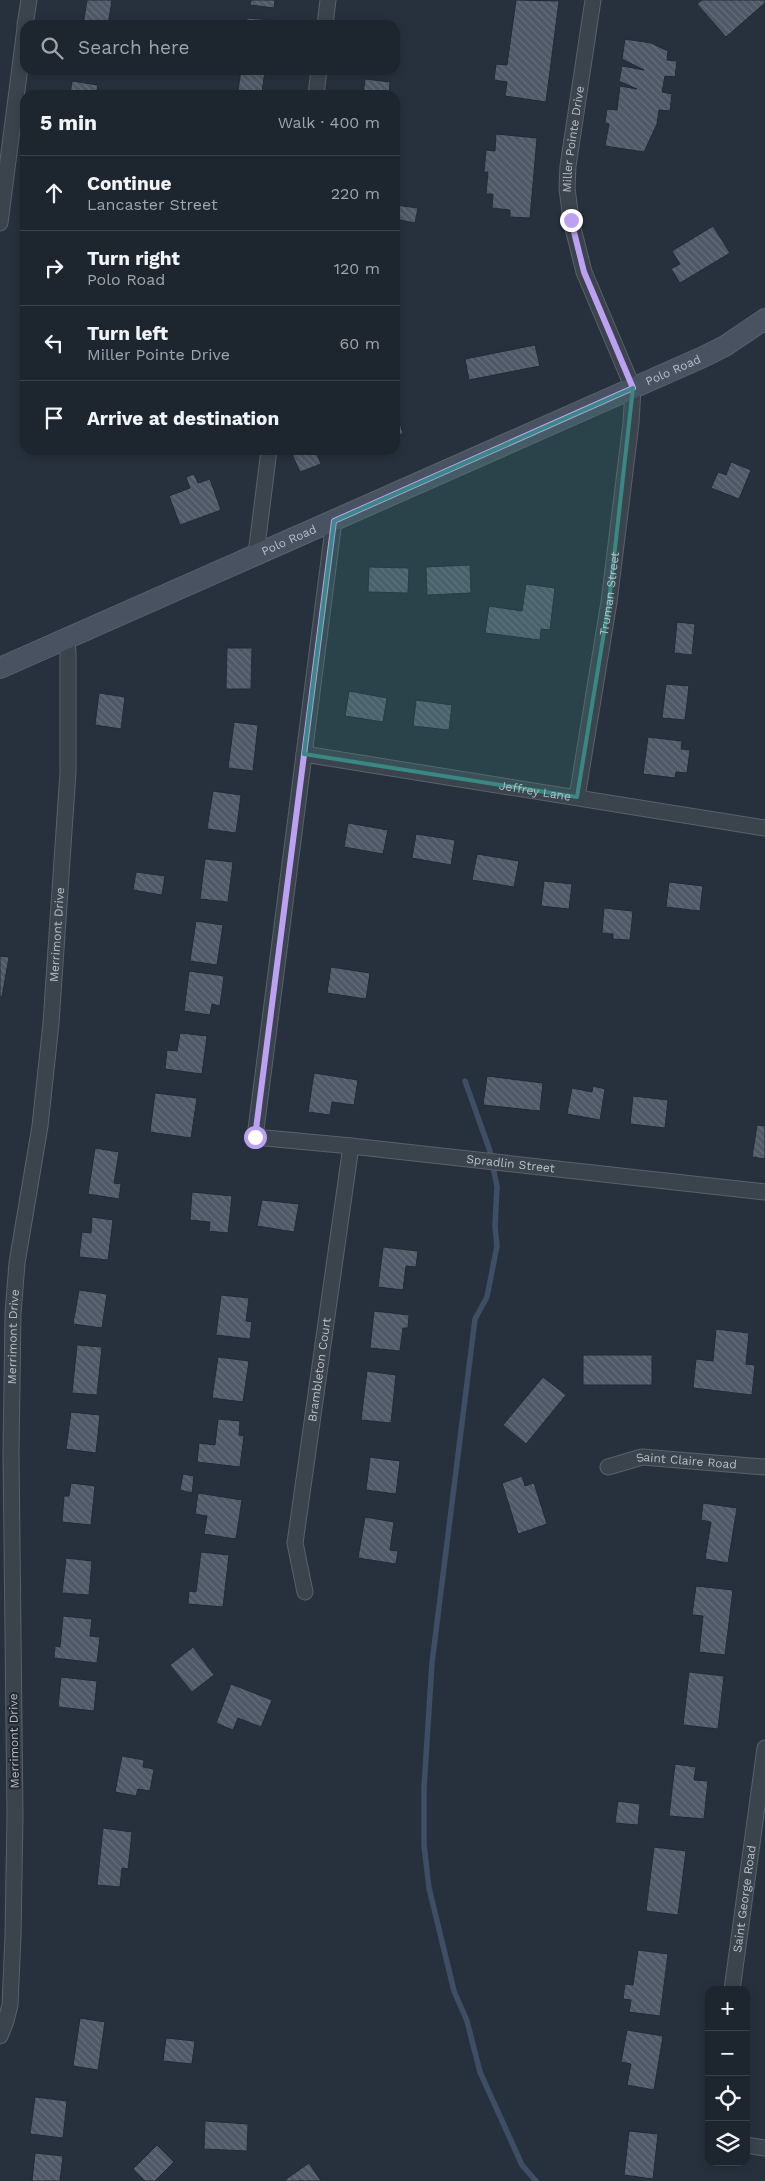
<!DOCTYPE html>
<html lang="en">
<head>
<meta charset="utf-8">
<style>
	body { margin:0; font-family:"Work Sans",sans-serif; background:#2a313a; color:#f1f3f6 }
	.controls { position:absolute; right:15px; bottom:15px; display:grid; overflow:hidden; border-radius:10px; box-shadow:0 2px 8px #0003 }
	.controls button { width:45px; height:45px; display:grid; place-items:center; padding:0; border:0; border-bottom:1px solid #3b424a; background:#1d252e; color:#f1f3f6; font:25px sans-serif }
	.stop { position:absolute; width:15px; height:15px; margin:-11px; border:4px solid #bca0f2; border-radius:50%; background:#fff }
	.stop.end { background:#bca0f2; border-color:#fff; box-shadow:0 1px 5px #0008 }
	.list { margin:0; padding:0; list-style:none }
	h2 { display:flex; justify-content:space-between; align-items:center; height:65px; margin:0; padding:0 20px; font-size:21px }
	h2 small { font-size:16px; font-weight:400; color:#a0a5aa }
	.list li { display:grid; grid-template-columns:32px 1fr auto; gap:15px; align-items:center; box-sizing:border-box; height:75px; padding:0 20px; border-top:1px solid #3b424a }
	.list b { display:block; font-size:19px; white-space:nowrap }
	.list p { margin:0; font-size:16px; white-space:nowrap; color:#a0a5aa }
	.list em { font-size:16px; font-style:normal; color:#a0a5aa }
	.icon { flex:none; width:28px; height:28px; fill:none; stroke:currentColor; stroke-width:2; stroke-linecap:round; stroke-linejoin:round }
	.map { position:relative; flex:none; width:765px; height:2181px; overflow:hidden }
	.search { position:absolute; background:#1d252e; box-shadow:0 2px 8px #0003; left:20px; top:20px; width:380px; height:55px; display:flex; align-items:center; gap:12px; box-sizing:border-box; padding:0 18px; border-radius:15px; color:#a0a5aa; font-size:19px }
	.panel { position:absolute; background:#1d252e; box-shadow:0 2px 8px #0003; left:20px; top:90px; width:380px; height:365px; border-radius:15px }
	.map>svg:first-child { display:block }
	.lines { fill:none; stroke-linecap:round; stroke-linejoin:round }
	.stream { stroke:#3e4e64; stroke-width:5.5 }
	.building { fill:url(#building-back-hatch); stroke:#222a34 }
	.street-casing { stroke:#59616b; stroke-width:17 }
	.secondary-casing { stroke:#59616b; stroke-width:22 }
	.street { stroke:#3b434d; stroke-width:15 }
	.secondary { stroke:#495260; stroke-width:20 }
	.route { stroke:#bca0f2; stroke-width:6 }
	.marked { fill:#398884; fill-opacity:0.2; stroke:#398884; stroke-width:4; stroke-linejoin:round }
	.labels { text-anchor:middle; dominant-baseline:central; stroke-width:4; stroke-linejoin:round; paint-order:stroke }
	.street-label { font-size:12px; fill:#b7bec8; stroke:#202832 }
</style>
</head>
<body>
<div class="map">
<svg width="765" height="2181" viewBox="0 0 765 2181">
	<defs>
		<pattern id="building-back-hatch" width="6" height="6" patternUnits="userSpaceOnUse" patternTransform="scale(1.25)"><rect width="6" height="6" fill="#4e5866"/><path d="M-1 5l2 2M0 0l6 6M5-1l2 2" fill="none" stroke="#656e7a"/></pattern>
	</defs>
	<rect width="100%" height="100%" fill="#27313d"/>
	<g class="lines">
		<polyline class="stream" points="465,1081 490,1151 497,1187 495,1226 497,1246 487,1297 475,1319 432,1663 424,1788 424,1845 429,1888 454,1991 467,2021 480,2072 522,2165 536,2181"/>
	</g>
	<g class="building">
		<polygon points="87,0 112,0 108,25 83,25"/>
		<polygon points="251,0 275,0 274,8 250,5"/>
		<polygon points="516,0 559,1 546,102 505,96 507,82 494,80 496,64 507,65"/>
		<polygon points="702,0 765,0 765,3 726,37 697,4"/>
		<polygon points="247,18 271,20 270,25 246,25"/>
		<polygon points="625,39 651,43 668,51 667,60 677,61 675,77 665,76 662,92 672,94 670,111 659,110 657,124 644,152 605,146 609,124 605,123 607,109 617,110 620,86 637,89 619,81 622,66 644,70 622,59"/>
		<polygon points="241,70 265,70 262,93 238,90"/>
		<polygon points="365,79 390,82 389,95 363,95"/>
		<polygon points="72,81 98,85 96,95 70,95"/>
		<polygon points="496,134 537,138 530,218 510,217 510,210 492,208 493,194 486,194 488,172 484,172 486,150 495,151"/>
		<polygon points="395,205 418,208 415,223 395,219"/>
		<polygon points="713,226 730,253 680,283 671,269 680,264 672,251"/>
		<polygon points="535,345 540,366 469,380 465,359"/>
		<polygon points="24,409 25,409 25,440 20,439"/>
		<polygon points="395,411 397,411 403,434 395,436"/>
		<polygon points="290,450 315,450 321,464 300,472"/>
		<polygon points="731,462 751,470 739,499 711,488 718,472 726,475"/>
		<polygon points="194,474 198,483 210,479 221,510 180,525 169,496 190,488 186,477"/>
		<polygon points="470,565 471,593 427,595 426,567"/>
		<polygon points="369,567 409,568 408,593 368,592"/>
		<polygon points="526,584 555,588 550,630 541,629 540,640 485,633 489,606 522,611"/>
		<polygon points="677,622 695,624 692,655 674,653"/>
		<polygon points="227,648 252,648 251,689 226,689"/>
		<polygon points="666,684 689,686 685,720 662,718"/>
		<polygon points="349,691 387,698 383,722 345,716"/>
		<polygon points="99,693 125,697 121,729 95,725"/>
		<polygon points="416,700 452,705 449,730 413,726"/>
		<polygon points="234,722 258,725 253,771 228,768"/>
		<polygon points="648,737 682,741 681,749 690,750 687,773 676,772 675,778 643,774"/>
		<polygon points="213,791 241,795 236,833 207,829"/>
		<polygon points="348,823 388,830 383,854 344,847"/>
		<polygon points="416,834 455,840 451,865 412,858"/>
		<polygon points="477,854 519,861 514,887 472,880"/>
		<polygon points="205,859 233,862 228,902 200,899"/>
		<polygon points="136,872 165,876 162,895 133,890"/>
		<polygon points="544,881 572,884 569,909 541,906"/>
		<polygon points="669,882 703,886 700,911 666,907"/>
		<polygon points="604,908 633,911 630,940 613,939 613,934 602,933"/>
		<polygon points="196,921 223,925 217,965 190,961"/>
		<polygon points="0,956 9,957 2,997 0,997"/>
		<polygon points="331,967 370,973 366,999 327,993"/>
		<polygon points="189,971 224,976 220,1006 212,1004 210,1015 184,1011"/>
		<polygon points="180,1033 207,1036 202,1074 165,1069 167,1050 177,1051"/>
		<polygon points="314,1073 358,1080 354,1105 332,1102 330,1115 308,1112"/>
		<polygon points="487,1076 543,1083 540,1111 483,1105"/>
		<polygon points="593,1086 605,1089 600,1120 567,1114 572,1088 592,1092"/>
		<polygon points="155,1093 197,1098 191,1138 150,1132"/>
		<polygon points="633,1096 668,1100 665,1128 630,1124"/>
		<polygon points="757,1125 765,1126 765,1159 752,1157"/>
		<polygon points="95,1148 119,1152 114,1183 121,1184 119,1199 88,1194"/>
		<polygon points="192,1192 232,1196 228,1233 209,1231 210,1222 190,1220"/>
		<polygon points="262,1200 299,1204 294,1232 257,1226"/>
		<polygon points="92,1217 113,1220 108,1260 79,1257 82,1232 91,1233"/>
		<polygon points="383,1247 418,1251 416,1267 406,1266 403,1290 378,1287"/>
		<polygon points="79,1290 107,1294 102,1328 73,1324"/>
		<polygon points="221,1295 249,1298 246,1321 252,1322 250,1339 216,1335"/>
		<polygon points="374,1311 409,1315 408,1328 403,1328 400,1351 370,1348"/>
		<polygon points="716,1329 749,1333 746,1364 755,1365 752,1395 693,1388 696,1359 713,1361"/>
		<polygon points="77,1345 102,1347 97,1395 72,1393"/>
		<rect x="583" y="1355" width="69" height="30"/>
		<polygon points="218,1357 249,1361 243,1402 212,1398"/>
		<polygon points="367,1371 396,1375 391,1423 361,1420"/>
		<polygon points="543,1377 566,1395 526,1444 503,1425"/>
		<polygon points="71,1412 100,1415 96,1453 66,1449"/>
		<polygon points="218,1419 240,1421 239,1435 244,1436 240,1467 197,1462 199,1443 215,1445"/>
		<polygon points="370,1457 400,1461 396,1494 366,1490"/>
		<polygon points="183,1474 194,1476 192,1493 180,1490"/>
		<polygon points="522,1476 525,1486 534,1483 547,1524 518,1534 502,1483"/>
		<polygon points="71,1483 95,1486 91,1525 62,1522 64,1496 69,1496"/>
		<polygon points="198,1493 242,1500 236,1539 204,1534 207,1516 195,1514"/>
		<polygon points="703,1503 737,1508 728,1563 705,1559 711,1522 701,1520"/>
		<polygon points="365,1517 394,1522 390,1550 398,1551 396,1564 358,1558"/>
		<polygon points="201,1552 229,1555 223,1607 188,1604 189,1591 196,1592"/>
		<polygon points="66,1558 92,1561 89,1595 62,1593"/>
		<polygon points="696,1586 733,1590 725,1655 699,1652 703,1616 692,1615"/>
		<polygon points="63,1616 92,1619 90,1636 100,1637 97,1663 54,1658 55,1646 60,1647"/>
		<polygon points="193,1647 214,1675 192,1692 170,1665"/>
		<polygon points="689,1672 724,1676 718,1729 683,1725"/>
		<polygon points="61,1677 97,1681 94,1711 58,1707"/>
		<polygon points="231,1684 272,1700 261,1727 238,1718 233,1730 216,1723"/>
		<polygon points="122,1756 144,1760 143,1767 154,1769 150,1791 138,1789 136,1796 115,1792"/>
		<polygon points="675,1764 696,1767 694,1780 708,1781 704,1819 669,1816"/>
		<polygon points="618,1801 640,1804 638,1825 615,1823"/>
		<polygon points="103,1828 132,1832 128,1869 122,1868 120,1887 97,1885"/>
		<polygon points="654,1847 686,1851 678,1915 646,1911"/>
		<polygon points="638,1950 668,1954 660,2016 629,2012 631,2000 623,1999 625,1984 633,1985"/>
		<polygon points="80,2018 105,2022 98,2070 73,2066"/>
		<polygon points="627,2030 663,2036 654,2090 627,2085 631,2064 621,2062"/>
		<polygon points="166,2038 195,2041 192,2064 163,2061"/>
		<polygon points="35,2097 67,2101 63,2138 30,2134"/>
		<polygon points="205,2121 248,2124 247,2151 204,2149"/>
		<polygon points="629,2131 658,2134 653,2179 624,2175"/>
		<polygon points="157,2145 174,2162 155,2181 145,2181 133,2169"/>
		<polygon points="35,2153 63,2156 60,2181 32,2181"/>
		<polygon points="309,2163 321,2181 286,2181 285,2180"/>
	</g>
	<g class="lines">
		<g class="street-casing">
			<g id="street">
				<polyline points="25,25 29,0"/>
				<polyline points="325,25 328,0"/>
				<polyline points="316,95 319,70"/>
				<polyline points="0,223 25,28"/>
				<path id="s1" d="M334,521L255,1137L351,1146L765,1192"/>
				<polyline points="256,554 269,450"/>
				<path id="s2" d="M304,754L765,828"/>
				<path id="s3" d="M577,797L609,602L631,423L633,388L584,272L571,220L567,188L568,166L593,0"/>
				<path id="s4" d="M608,1467L642,1457L765,1467"/>
				<path id="s5" d="M305,1592L295,1543L351,1146"/>
				<path id="s6" d="M732,1990L765,1748"/>
				<path id="s7" d="M0,2036L6,2021L10,2005L13,1936L15,1816L11,1452L13,1314L17,1263L40,1126L51,1023L68,772V652L66,638"/>
				<polyline points="746,2145 765,2148"/>
			</g>
		</g>
		<g class="secondary-casing">
			<g id="secondary">
				<path id="s8" d="M0,668L703,357L725,346L765,319"/>
			</g>
		</g>
		<use href="#street" class="street"/>
		<use href="#secondary" class="secondary"/>
	</g>
	<g class="lines">
		<polyline class="route" points="255,1137 334,521 633,388 584,272 571,220"/>
	</g>
	<path class="marked" d="M633,388L609,602L577,797L304,754L334,521Z"/>
	<g class="labels">
		<g class="street-label">
			<text stroke="none"><textPath href="#s3" startOffset="674">Miller Pointe Drive</textPath></text>
			<text stroke="none"><textPath href="#s8" startOffset="736">Polo Road</textPath></text>
			<text stroke="none"><textPath href="#s8" startOffset="316">Polo Road</textPath></text>
			<text stroke="none"><textPath href="#s3" startOffset="206">Truman Street</textPath></text>
			<text stroke="none"><textPath href="#s2" startOffset="234">Jeffrey Lane</textPath></text>
			<text stroke="none"><textPath href="#s7" startOffset="1106">Merrimont Drive</textPath></text>
			<text stroke="none"><textPath href="#s1" startOffset="878">Spradlin Street</textPath></text>
			<text stroke="none"><textPath href="#s7" startOffset="701">Merrimont Drive</textPath></text>
			<text stroke="none"><textPath href="#s5" startOffset="225">Brambleton Court</textPath></text>
			<text stroke="none"><textPath href="#s4" startOffset="80">Saint Claire Road</textPath></text>
			<text transform="translate(14 1741) rotate(-91)">Merrimont Drive</text>
			<text stroke="none"><textPath href="#s6" startOffset="92">Saint George Road</textPath></text>
		</g>
	</g>
</svg>
<div class="controls">
<button>+</button>
<button>−</button>
<button><svg class="icon" aria-label="locate" viewBox="0 0 24 24"><circle cx="12" cy="12" r="6"/><path d="M12 2v4M12 18v4M2 12h4M18 12h4"/></svg></button>
<button><svg class="icon" aria-label="layers" viewBox="0 0 24 24"><path d="M12 4l9 5-9 5-9-5zM3 14l9 5 9-5"/></svg></button>
</div>
<div class="stop" style="left:255px;top:1137px"></div>
<div class="stop end" style="left:571px;top:220px"></div>
<div class="search"><svg class="icon" aria-label="search" viewBox="0 0 24 24"><circle cx="10" cy="10" r="6"/><path d="M15 15l6 6"/></svg>Search here</div>
<section class="panel">
<h2>5 min<small>Walk · 400 m</small></h2>
<ul class="list">
<li><svg class="icon" aria-label="ahead" viewBox="0 0 24 24"><path d="M12 20V5M6 11l6-6 6 6"/></svg><div><b>Continue</b><p>Lancaster Street</p></div><em>220 m</em></li>
<li><svg class="icon" aria-label="right" viewBox="0 0 24 24"><path d="M7 20v-9h11M14 6l5 5-5 5"/></svg><div><b>Turn right</b><p>Polo Road</p></div><em>120 m</em></li>
<li><svg class="icon" aria-label="left" viewBox="0 0 24 24"><path d="M17 20v-9H6M10 6l-5 5 5 5"/></svg><div><b>Turn left</b><p>Miller Pointe Drive</p></div><em>60 m</em></li>
<li><svg class="icon" aria-label="arrive" viewBox="0 0 24 24"><path d="M6 21V4h12l-3 4 3 4H6"/></svg><div><b>Arrive at destination</b></div></li>
</ul>
</section>
</div>
</body>
</html>
